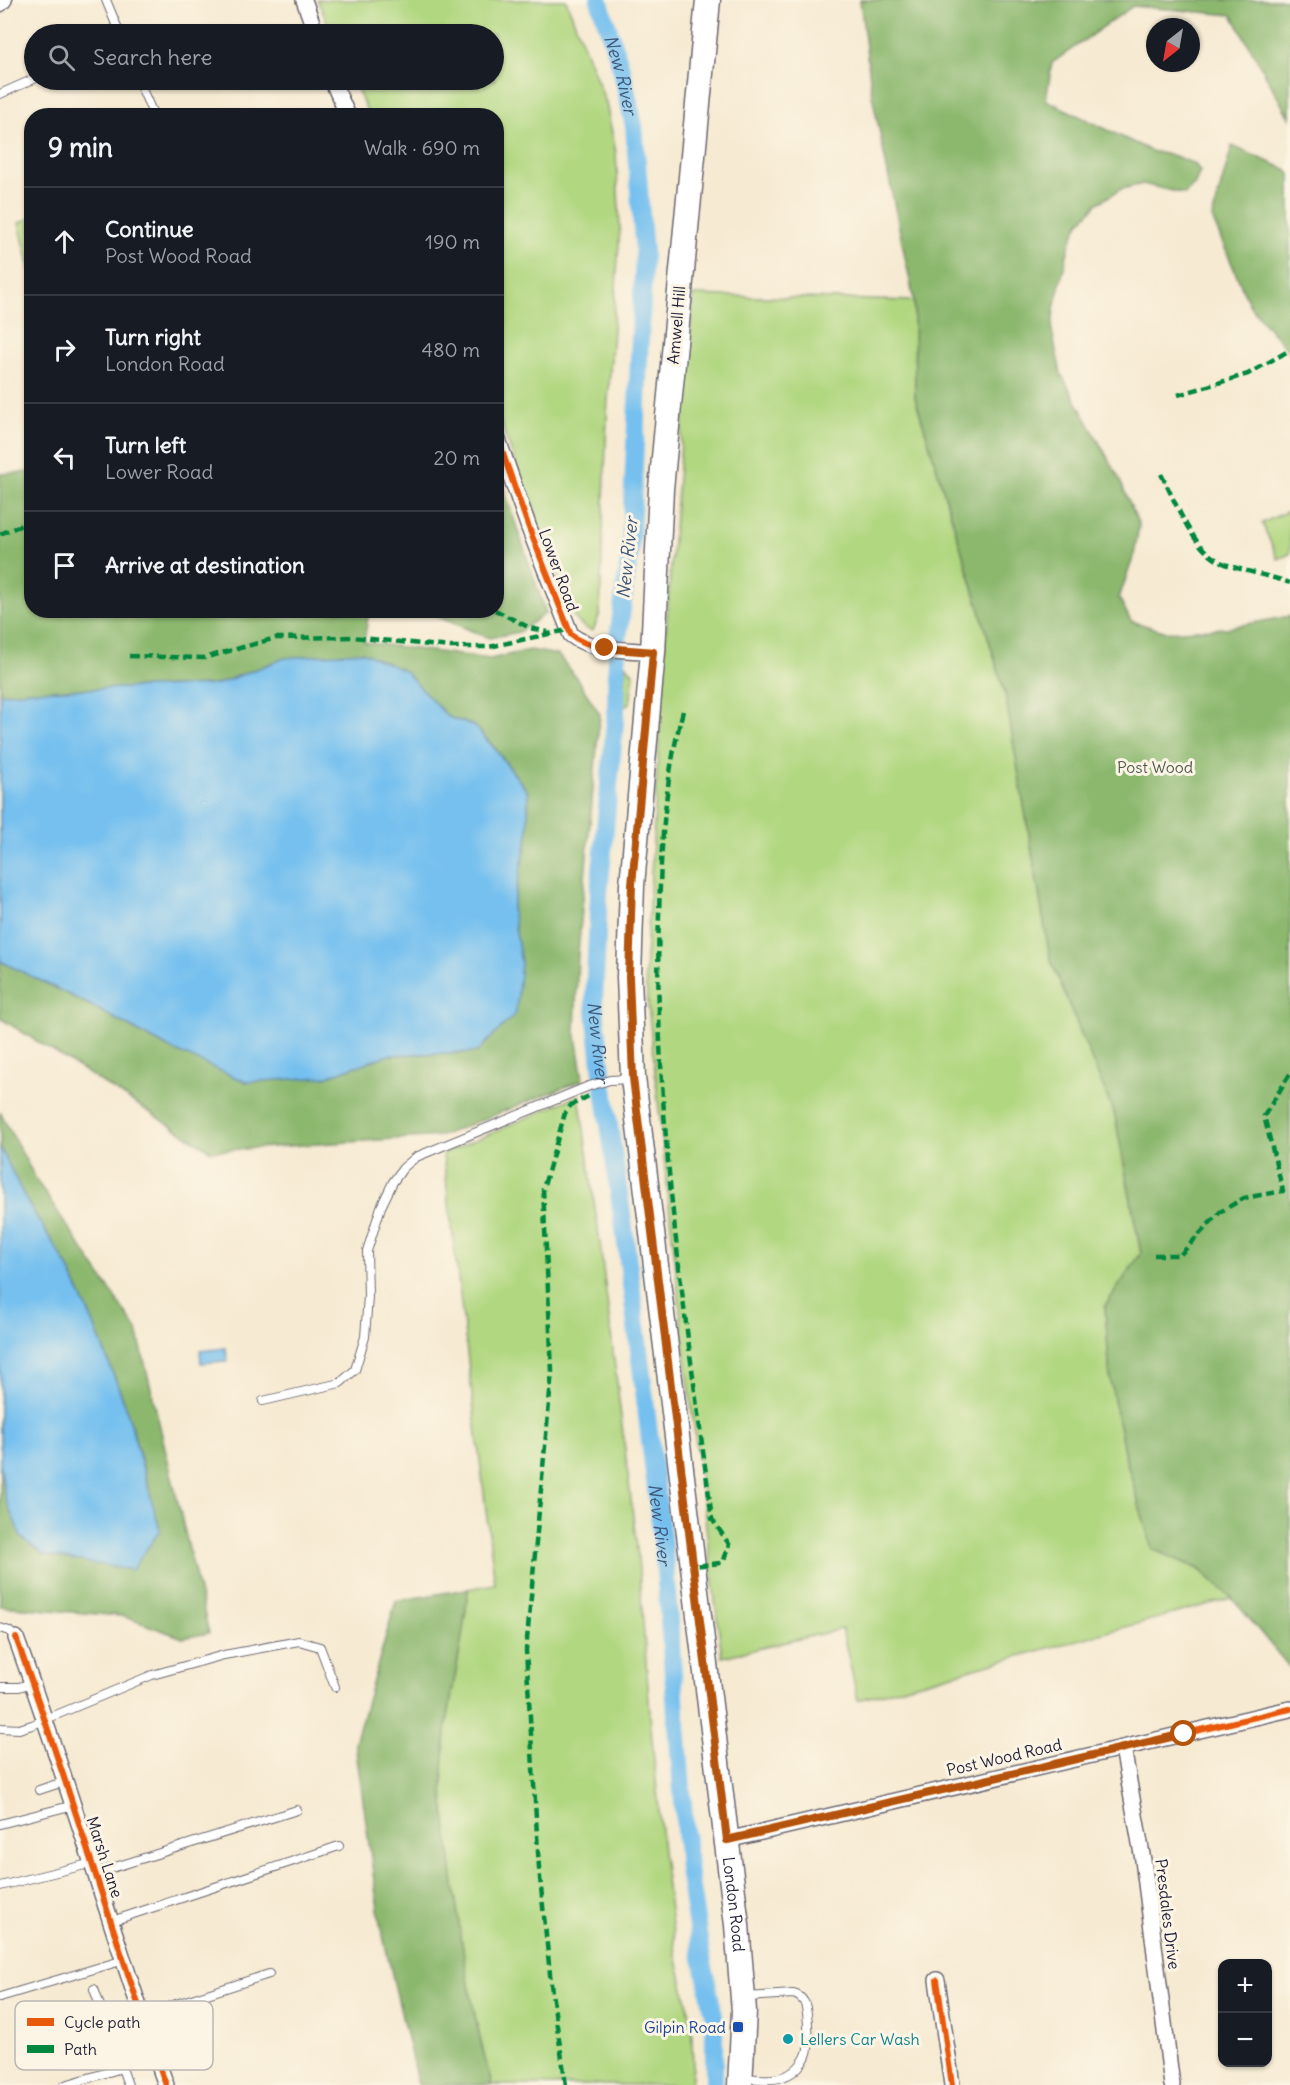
<!DOCTYPE html>
<html lang="en">
<head>
<meta charset="utf-8">
<style>
	body { margin:0; font-family:Delius,sans-serif; background:#20242c; color:#f1f3f6 }
	.controls { position:absolute; right:18px; bottom:18px; display:grid; overflow:hidden; border-radius:12px; box-shadow:0 2px 4px #0004 }
	.controls button { width:54px; height:54px; display:grid; place-items:center; padding:0; border:0; border-bottom:2px solid #363941; background:#171b24; color:#f1f3f6; font:30px sans-serif }
	.compass { position:absolute; left:1146px; top:18px; width:54px; height:54px; border-radius:50%; background:#171b24; box-shadow:0 2px 4px #0004; rotate:211deg }
	.stop { position:absolute; width:18px; height:18px; margin:-14px; border:4px solid #b45309; border-radius:50%; background:#fff }
	.stop.end { background:#b45309; border-color:#fff; box-shadow:0 2px 6px #0008 }
	.list { margin:0; padding:0; list-style:none }
	h2 { display:flex; justify-content:space-between; align-items:center; height:78px; margin:0; padding:0 24px; font-size:26px }
	h2 small { font-size:20px; font-weight:400; color:#9ea1a6 }
	.list li { display:grid; grid-template-columns:39px 1fr auto; gap:18px; align-items:center; box-sizing:border-box; height:108px; padding:0 24px; border-top:2px solid #363941 }
	.list b { display:block; font-size:22px; white-space:nowrap }
	.list p { margin:0; font-size:20px; white-space:nowrap; color:#9ea1a6 }
	.list em { font-size:20px; font-style:normal; color:#9ea1a6 }
	.icon { flex:none; width:33px; height:33px; fill:none; stroke:currentColor; stroke-width:2; stroke-linecap:round; stroke-linejoin:round }
	.map { position:relative; flex:none; width:1290px; height:2085px; overflow:hidden }
	.search { position:absolute; background:#171b24; box-shadow:0 2px 4px #0004; left:24px; top:24px; width:480px; height:66px; display:flex; align-items:center; gap:15px; box-sizing:border-box; padding:0 21px; border-radius:33px; color:#9ea1a6; font-size:22px }
	.panel { position:absolute; background:#171b24; box-shadow:0 2px 4px #0004; left:24px; top:108px; width:480px; height:510px; border-radius:24px }
	.map>svg:first-child { display:block }
	.green { fill:#b1d780; stroke:#6a7c5e; stroke-width:1.5 }
	.forest { fill:#8cb86e; stroke:#576d54; stroke-width:1.5 }
	.water { fill:#75c0ef; stroke:#4c7195; stroke-width:1.5 }
	.lines { fill:none; stroke-linecap:round; stroke-linejoin:round }
	.canal { stroke:#75c0ef; stroke-width:18 }
	.service-casing { stroke:#6c6870; stroke-width:10 }
	.minor-casing { stroke:#6c6870; stroke-width:18 }
	.primary-casing { stroke:#6c6870; stroke-width:27 }
	.service { stroke:#fff; stroke-width:8 }
	.minor { stroke:#fff; stroke-width:15 }
	.primary { stroke:#fff; stroke-width:24 }
	.quiet { stroke:#00873e; stroke-width:4.5; stroke-dasharray:9 4.5; stroke-linecap:butt }
	.cycleway-casing { stroke:#fcf5e5; stroke-width:10 }
	.cycleway { stroke:#e8590c; stroke-width:6 }
	.route { stroke:#b45309; stroke-width:8 }
	.transit-dot { fill:#1a4fb4; stroke:#fcf5e5; stroke-width:2 }
	.culture-dot { fill:#0f9aa8; stroke:#fcf5e5; stroke-width:2 }
	.labels { text-anchor:middle; dominant-baseline:central; stroke-width:6; stroke-linejoin:round; paint-order:stroke }
	.street-label { font-size:16px; fill:#22223b; stroke:#fcf5e5 }
	.park-label { font-size:16px; fill:#4d5850; stroke:#fcf5e5 }
	.transit-label { font-size:16px; fill:#164399; stroke:#fcf5e5; text-anchor:end }
	.culture-label { font-size:16px; fill:#0d838f; stroke:#fcf5e5; text-anchor:start }
	.water-label { font-size:18px; font-style:italic; fill:#3f597a; stroke:#fcf5e5 }
	.key { fill:#fcf5e5; stroke:#bbb6b2; stroke-width:1.5 }
	.key-label { font-size:16px; fill:#22223b }
</style>
</head>
<body>
<div class="map">
<svg width="1290" height="2085" viewBox="0 0 1290 2085">
	<rect width="100%" height="100%" fill="#fcf5e5"/>
	<filter id="ink" filterUnits="userSpaceOnUse"><feTurbulence type="fractalNoise" baseFrequency=".0167" numOctaves="2"/><feDisplacementMap in="SourceGraphic" scale="12" xChannelSelector="R" yChannelSelector="G"/><feConvolveMatrix kernelMatrix="1 2 1 2 8 2 1 2 1" color-interpolation-filters="sRGB"/></filter>
	<filter id="wash" filterUnits="userSpaceOnUse"><feTurbulence type="fractalNoise" baseFrequency=".008" numOctaves="4" result="noise"/><feDisplacementMap in="SourceGraphic" scale="24" xChannelSelector="R" yChannelSelector="G"/><feGaussianBlur stdDeviation="1.35" result="paint"/><feColorMatrix in="noise" values="0 0 0 0 0 0 0 0 0 0 0 0 0 0 0 0 0 1.4 0 .05"/><feComposite in="paint" operator="in"/></filter>
	<g filter="url(#wash)">
		<rect width="100%" height="100%" fill="#f6ead2"/>
		<g class="green">
			<path d="M317,0H566L606,103L616,153L620,228L607,415L600,613L593,631C582,628 575,620 570,610L497,413L496,116L369,115L353,80H494V34H333Z"/>
			<polygon points="31,218 31,273 19,223"/>
			<polygon points="693,295 914,301 915,397 1005,693 1050,958 1115,1116 1141,1254 1105,1306 1110,1378 1125,1456 1152,1549 1199,1569 1232,1598 858,1700 842,1629 722,1657 682,1329 645,976 665,639"/>
			<polygon points="1290,510 1290,554 1278,559 1262,523"/>
			<polygon points="626,664 634,675 630,703 624,706"/>
			<path d="M579,1095L600,1243L638,1558L652,1739L665,1872L676,1955L691,2019L693,2065L691,2085H492C471,2012 460,1936 451,1861C448,1835 443,1809 443,1783C442,1717 463,1655 468,1589L495,1584L443,1154Z"/>
		</g>
		<g class="forest">
			<polygon points="860,0 1290,0 1290,119 1232,15 1133,6 1052,63 1046,100 1151,151 1175,156 1195,164 1200,171 1195,184 1185,194 1143,184 1121,189 1098,203 1079,223 1070,243 1054,308 1052,331 1061,374 1118,476 1139,525 1134,555 1119,598 1131,621 1167,632 1226,628 1290,616 1290,1668 1232,1598 1199,1569 1152,1549 1125,1456 1110,1378 1105,1306 1141,1253 1115,1116 1050,958 1005,693 915,397 914,301 872,95"/>
			<polygon points="1232,146 1285,169 1290,174 1290,353 1250,306 1212,218"/>
			<polygon points="31,472 32,610 369,611 364,642 490,659 530,650 558,655 575,676 600,714 578,953 575,1030 583,1080 441,1136 211,1151 0,1018 0,961 88,1004 169,1048 325,1077 388,1055 477,1052 521,963 512,909 528,835 528,792 495,748 474,726 285,658 215,685 29,691 0,694 0,474"/>
			<polygon points="498,472 546,613 519,632 489,638 424,611 496,610"/>
			<polygon points="0,1112 37,1181 137,1330 209,1633 183,1638 122,1616 0,1606 0,1465 5,1498 149,1488 126,1407 93,1322 68,1267 26,1200 0,1147"/>
			<path d="M468,1589C463,1655 442,1717 443,1783C443,1809 448,1835 451,1861C460,1936 471,2012 492,2085H418L380,1923L355,1743L396,1601Z"/>
		</g>
		<g class="water">
			<polygon points="362,652 405,671 448,717 474,726 495,749 528,792 528,835 512,909 521,963 516,1013 477,1052 388,1055 325,1077 246,1082 169,1048 88,1004 0,961 0,694 29,691 215,685 285,658"/>
			<polygon points="0,1147 26,1200 68,1267 93,1322 126,1407 160,1530 132,1570 44,1555 21,1537 5,1498 0,1465"/>
			<polygon points="226,1348 227,1361 201,1363 200,1351"/>
		</g>
		<g class="lines">
			<path class="canal" id="s1" d="M599,0L622,71L634,126L644,253L630,552L617,645L616,711L599,893L594,1001L603,1082L625,1236L664,1555L688,1869L701,1953L714,2016V2085"/>
		</g>
	</g>
	<g filter="url(#ink)">
		<g class="lines">
			<g class="service-casing">
				<g id="service">
					<polyline points="106,0 120,34"/>
					<polyline points="138,80 154,116"/>
					<polyline points="0,94 34,79"/>
					<polyline points="263,1401 340,1383 355,1370 365,1337 368,1296 367,1251 381,1207 393,1182 403,1168 416,1157 589,1086 610,1080 629,1079"/>
					<polyline points="0,1628 9,1631 16,1638"/>
					<polyline points="0,1687 19,1687 32,1683"/>
					<polyline points="0,1728 19,1729 32,1725 152,1675 224,1655 299,1641 320,1647 335,1687"/>
					<polyline points="39,1790 66,1781"/>
					<polyline points="0,1824 74,1805"/>
					<polyline points="96,1873 297,1810"/>
					<polyline points="0,1886 93,1863"/>
					<polyline points="112,1921 339,1846"/>
					<polyline points="94,1989 128,2085"/>
					<polyline points="0,1997 124,1960"/>
					<polyline points="142,2017 173,2005 269,1974"/>
					<path d="M742,2078C756,2078 772,2082 785,2076C794,2073 804,2063 807,2053C810,2045 808,2008 804,2002C801,1997 798,1995 793,1994L746,1997"/>
					<polyline points="65,2085 122,2068"/>
				</g>
			</g>
			<g class="minor-casing">
				<g id="minor">
					<polyline points="304,0 316,34"/>
					<polyline points="0,4 4,0"/>
					<polyline points="332,80 348,116"/>
					<path d="M496,434L529,528L571,635C593,652 625,649 653,652"/>
					<path d="M16,1638C70,1786 113,1937 166,2085"/>
					<polyline points="1123,1748 1143,1860 1172,2085"/>
					<polyline points="727,1840 1290,1709"/>
					<polyline points="937,1980 952,2085"/>
				</g>
			</g>
			<g class="primary-casing">
				<g id="primary">
					<path id="s2" d="M708,0L661,489L653,652L632,885L629,977L633,1078L737,1925L744,2011L740,2085"/>
				</g>
			</g>
			<use href="#service" class="service"/>
			<use href="#minor" class="minor"/>
			<use href="#primary" class="primary"/>
			<g class="quiet">
				<polyline points="1178,395 1248,374 1290,350"/>
				<path d="M1161,474C1176,502 1192,550 1223,563C1245,572 1268,575 1290,583"/>
				<polyline points="0,534 32,521"/>
				<polyline points="495,610 530,628 548,632"/>
				<polyline points="129,656 204,658 276,638 352,637 450,647 489,647 567,630"/>
				<path d="M683,711C665,777 661,845 659,914C653,1116 686,1319 712,1519L729,1544L724,1560L720,1563L694,1566"/>
				<polyline points="1154,1255 1180,1255 1220,1212 1244,1198 1283,1191 1264,1116 1290,1074"/>
				<polyline points="566,2085 552,1993 539,1868 526,1650 552,1371 543,1189 565,1113 571,1105 589,1096"/>
			</g>
			<g class="cycleway-casing">
				<g id="cycleway">
					<path d="M496,434L529,528L571,635C593,652 625,649 653,652"/>
					<path d="M16,1638C70,1786 113,1937 166,2085"/>
					<polyline points="727,1840 1290,1709"/>
					<polyline points="937,1980 952,2085"/>
				</g>
			</g>
			<use href="#cycleway" class="cycleway"/>
		</g>
	</g>
	<g class="lines" filter="url(#ink)">
		<polyline class="route" points="605,648 653,652 632,885 629,977 633,1078 727,1840 1184,1734"/>
	</g>
	<rect class="transit-dot" x="732" y="2021" width="12" height="12" rx="3"/>
	<circle class="culture-dot" cx="788" cy="2039" r="6"/>
	<g class="labels">
		<g class="street-label">
			<text transform="translate(676 325) rotate(-85)">Amwell Hill</text>
			<text transform="translate(559 570) rotate(70)">Lower Road</text>
			<text transform="translate(1004 1757) rotate(-13)">Post Wood Road</text>
			<text transform="translate(105 1857) rotate(72)">Marsh Lane</text>
			<text stroke="none"><textPath href="#s2" startOffset="1914">London Road</textPath></text>
			<text transform="translate(1168 1914) rotate(83)">Presdales Drive</text>
		</g>
		<g class="park-label">
			<text x="1155" y="767">Post Wood</text>
		</g>
		<g class="transit-label">
			<text x="726" y="2027">Gilpin Road</text>
		</g>
		<g class="culture-label">
			<text x="800" y="2039">Lellers Car Wash</text>
		</g>
		<g class="water-label">
			<text stroke="none"><textPath href="#s1" startOffset="78">New River</textPath></text>
			<text transform="translate(627 558) rotate(-84)">New River</text>
			<text stroke="none"><textPath href="#s1" startOffset="1050">New River</textPath></text>
			<text stroke="none"><textPath href="#s1" startOffset="1536">New River</textPath></text>
		</g>
	</g>
	<rect x="15" y="2001" width="198" height="69" rx="9" class="key"/>
	<rect x="27" y="2018" width="27" height="8" fill="#e8590c"/>
	<rect x="27" y="2045" width="27" height="8" fill="#00873e"/>
	<g class="key-label">
		<text x="64" y="2028">Cycle path</text>
		<text x="64" y="2055">Path</text>
	</g>
</svg>
<div class="controls">
<button>+</button>
<button>−</button>
</div>
<svg class="compass" viewBox="-18 -18 36 36"><path d="M0-13l5 13h-10z" fill="#e53935"/><path d="M0 13l5-13h-10z" fill="#9ea1a6"/></svg>
<div class="stop" style="left:1184px;top:1734px"></div>
<div class="stop end" style="left:605px;top:648px"></div>
<div class="search"><svg class="icon" aria-label="search" viewBox="0 0 24 24"><circle cx="10" cy="10" r="6"/><path d="M15 15l6 6"/></svg>Search here</div>
<section class="panel">
<h2>9 min<small>Walk · 690 m</small></h2>
<ul class="list">
<li><svg class="icon" aria-label="ahead" viewBox="0 0 24 24"><path d="M12 20V5M6 11l6-6 6 6"/></svg><div><b>Continue</b><p>Post Wood Road</p></div><em>190 m</em></li>
<li><svg class="icon" aria-label="right" viewBox="0 0 24 24"><path d="M7 20v-9h11M14 6l5 5-5 5"/></svg><div><b>Turn right</b><p>London Road</p></div><em>480 m</em></li>
<li><svg class="icon" aria-label="left" viewBox="0 0 24 24"><path d="M17 20v-9H6M10 6l-5 5 5 5"/></svg><div><b>Turn left</b><p>Lower Road</p></div><em>20 m</em></li>
<li><svg class="icon" aria-label="arrive" viewBox="0 0 24 24"><path d="M6 21V4h12l-3 4 3 4H6"/></svg><div><b>Arrive at destination</b></div></li>
</ul>
</section>
</div>
</body>
</html>
